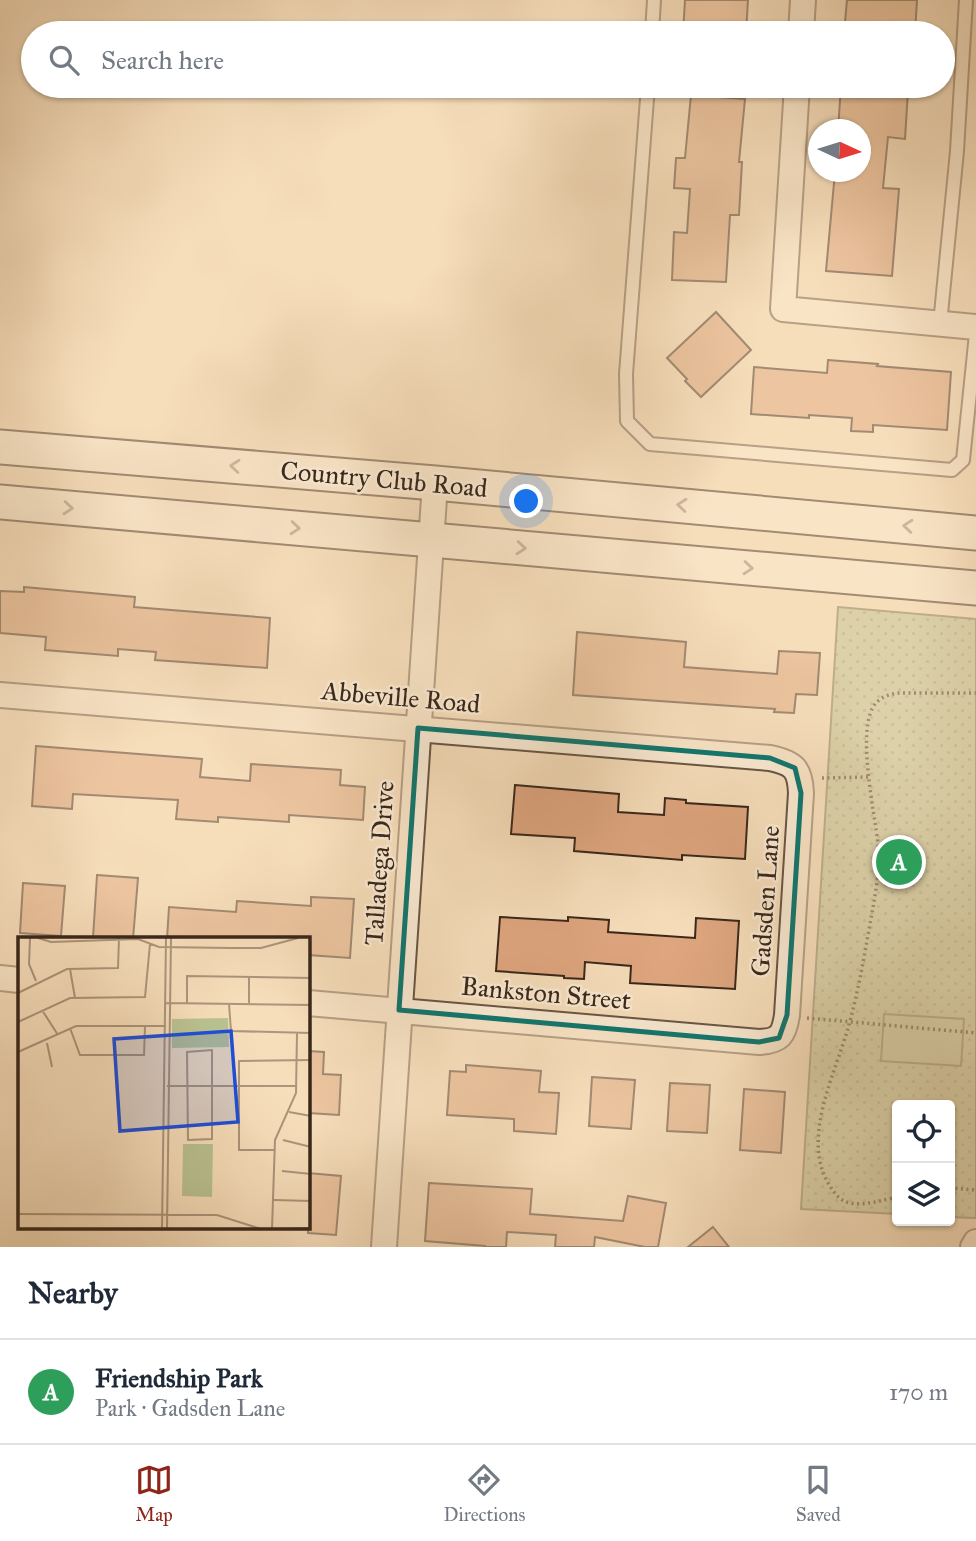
<!DOCTYPE html>
<html lang="en">
<head>
<meta charset="utf-8">
<style>
	body { margin:0; font-family:"IM FELL Great Primer",serif; background:#f6f6f7; color:#1f2937 }
	.controls { position:absolute; right:21px; bottom:21px; display:grid; overflow:hidden; border-radius:7px; box-shadow:0 2px 5px #0004 }
	.controls button { width:63px; height:63px; display:grid; place-items:center; padding:0; border:0; border-bottom:2px solid #e0e1e3; background:#fff; color:#1f2937; font:35px sans-serif }
	.compass { position:absolute; left:808px; top:119px; width:63px; height:63px; border-radius:50%; background:#fff; box-shadow:0 2px 5px #0004; rotate:94deg }
	.you { position:absolute; left:527px; top:502px; width:24px; height:24px; margin:-18px; border:5px solid #fff; border-radius:50%; background:#1a73e8; box-shadow:0 0 0 10px #1a73e833 }
	.badge { display:grid; place-items:center; width:46px; height:46px; border-radius:50%; background:#8f2418; color:#fff; font-size:23px; font-weight:700 }
	.pin { position:absolute; translate:-50% -50%; border:4px solid #fff; box-shadow:0 2px 7px #0006 }
	.list { margin:0; padding:0; list-style:none }
	h2 { display:flex; justify-content:space-between; align-items:center; height:91px; margin:0; padding:0 28px; font-size:30px }
	h2 small { font-size:23px; font-weight:400; color:#747a83 }
	.list li { display:grid; grid-template-columns:46px 1fr auto; gap:21px; align-items:center; box-sizing:border-box; height:105px; padding:0 28px; border-top:2px solid #e0e1e3 }
	.list b { display:block; font-size:26px; white-space:nowrap }
	.list p { margin:0; font-size:23px; white-space:nowrap; color:#747a83 }
	.list em { font-size:23px; font-style:normal; color:#747a83 }
	.icon { flex:none; width:38px; height:38px; fill:none; stroke:currentColor; stroke-width:2; stroke-linecap:round; stroke-linejoin:round }
	.map { position:relative; flex:none; width:976px; height:1247px; overflow:hidden }
	.search { position:absolute; background:#fff; box-shadow:0 2px 5px #0004; left:21px; right:21px; top:21px; height:77px; display:flex; align-items:center; gap:18px; box-sizing:border-box; padding:0 24px; border-radius:38px; color:#747a83; font-size:26px }
	.sheet { height:196px; background:#fff }
	nav { display:flex; justify-content:space-around; align-items:center; box-sizing:border-box; height:98px; border-top:2px solid #e0e1e3; background:#fff; font-size:19px; color:#747a83 }
	nav a { display:grid; justify-items:center; gap:4px }
	nav .on { color:#8f2418 }
	.map>svg:first-child { display:block }
	.park { fill:url(#park-dots); stroke:#7a7456; stroke-width:2 }
	.pitch { fill:#bac292; stroke:#7a7456; stroke-width:2 }
	.building { fill:#dfa67f; stroke:#39271b; stroke-width:2 }
	.lines { fill:none; stroke-linecap:round; stroke-linejoin:round }
	.service-casing { stroke:#685543; stroke-width:16 }
	.minor-casing { stroke:#685543; stroke-width:28 }
	.secondary-casing { stroke:#39271b; stroke-width:37 }
	.path { stroke:#39271b; stroke-width:3.5; stroke-dasharray:2 3.5; stroke-linecap:butt }
	.service { stroke:#faead3; stroke-width:12 }
	.minor { stroke:#faead3; stroke-width:24 }
	.secondary { stroke:#faead3; stroke-width:33 }
	.oneway { stroke:#9a8877 }
	.marked { fill:none; stroke:#0f766e; stroke-width:5; stroke-linejoin:round }
	.labels { text-anchor:middle; dominant-baseline:central; stroke-width:5; stroke-linejoin:round; paint-order:stroke }
	.street-label { font-size:26px; fill:#39271b; stroke:#faead3 }
	.inset-road { fill:none; stroke:#ab957b; stroke-width:2 }
	.view { fill:#1d4ed8; fill-opacity:0.15; stroke:#1d4ed8; stroke-width:3.5 }
	.inset-edge { fill:none; stroke:#39271b; stroke-width:3.5 }
</style>
</head>
<body>
<div class="map">
<svg width="976" height="1247" viewBox="0 0 976 1247">
	<defs>
		<pattern id="park-dots" width="8" height="8" patternUnits="userSpaceOnUse" patternTransform="scale(1.75)"><rect width="8" height="8" fill="#bac292"/><path d="M2 2h.1M6 6h.1" fill="none" stroke="#989e76" stroke-width="1.8" stroke-linecap="round"/></pattern>
	</defs>
	<rect width="100%" height="100%" fill="#f7debb"/>
	<filter id="stains"><feTurbulence type="fractalNoise" baseFrequency=".00286" numOctaves="4"/><feColorMatrix values="0 0 0 0 .2 0 0 0 0 .09 0 0 0 0 .02 0 0 0 .5 -.17"/></filter>
	<radialGradient id="worn" r=".72"><stop offset=".6" stop-color="#630" stop-opacity="0"/><stop offset="1" stop-color="#630" stop-opacity=".3"/></radialGradient>
	<polygon class="park" points="838,607 976,619 976,1218 950,1217 950,1105 897,1105 897,1214 801,1209"/>
	<polygon class="pitch" points="884,1014 964,1019 961,1066 881,1061"/>
	<g class="building">
		<polygon points="685,0 748,0 746,33 683,33"/>
		<polygon points="847,0 917,0 915,33 844,33"/>
		<polygon points="841,86 908,91 905,139 888,137 883,188 899,189 892,276 826,271 835,172 860,172 860,130 838,130"/>
		<polygon points="691,95 745,99 739,162 742,162 739,215 730,215 726,282 672,280 674,232 687,233 690,189 674,188 676,158 685,158"/>
		<polygon points="716,312 751,350 701,397 685,381 687,379 667,358"/>
		<polygon points="828,360 878,364 877,366 951,372 947,430 873,425 873,432 851,431 852,418 809,415 809,418 751,414 754,367 827,373"/>
		<polygon points="24,587 135,597 134,607 270,618 267,668 155,660 156,652 118,649 118,656 45,650 46,637 0,633 0,591 24,592"/>
		<polygon points="577,632 686,642 684,667 777,674 779,651 820,653 817,695 796,694 794,713 774,712 775,709 573,695"/>
		<polygon points="36,746 202,759 200,777 250,781 251,764 341,770 340,785 365,787 363,820 289,815 289,822 218,817 218,822 176,819 178,800 73,794 72,809 32,806"/>
		<polygon points="515,785 619,794 618,812 664,815 665,798 686,800 686,803 748,807 745,859 682,855 682,860 574,851 575,838 511,834"/>
		<polygon points="97,875 138,878 133,939 93,938"/>
		<polygon points="23,883 65,886 61,936 20,933"/>
		<polygon points="311,897 354,899 350,958 308,955 308,939 167,939 169,907 236,912 237,901 311,906"/>
		<polygon points="500,917 568,921 568,917 609,920 608,932 695,938 696,918 739,921 735,989 630,983 631,966 585,962 584,979 564,978 564,976 496,971"/>
		<polygon points="308,1051 324,1052 323,1074 341,1075 339,1115 308,1113"/>
		<polygon points="466,1065 541,1071 539,1092 559,1093 556,1134 514,1131 514,1119 447,1115 450,1071 466,1072"/>
		<polygon points="592,1077 635,1080 631,1129 589,1126"/>
		<polygon points="670,1083 710,1085 707,1133 667,1131"/>
		<polygon points="744,1089 785,1092 781,1153 740,1150"/>
		<polygon points="308,1173 341,1176 336,1235 308,1233"/>
		<polygon points="429,1183 532,1189 530,1214 623,1221 628,1196 666,1203 658,1247 645,1247 595,1237 594,1247 555,1247 556,1235 507,1232 506,1247 485,1247 485,1246 425,1241"/>
		<polygon points="713,1227 729,1247 688,1247"/>
	</g>
	<g class="lines">
		<g class="service-casing">
			<g id="service">
				<polyline points="652,33 654,0"/>
				<polyline points="648,86 626,374 627,421 650,444 952,470 963,460 976,334"/>
				<polyline points="940,324 957,151 966,0"/>
			</g>
		</g>
		<g class="minor-casing">
			<g id="minor">
				<polyline points="801,33 803,0"/>
				<polyline points="797,86 783,309 976,327"/>
				<path d="M0,695L770,758C794,763 800,769 801,793L787,1015C784,1035 780,1041 759,1042L308,1003"/>
				<polyline points="0,978 19,980"/>
				<polyline points="384,1247 435,483"/>
				<polyline points="973,1247 976,1242"/>
			</g>
		</g>
		<g class="secondary-casing">
			<g id="secondary">
				<polyline points="0,447 435,483 976,533"/>
				<polyline points="0,502 976,588"/>
			</g>
		</g>
		<g class="path">
			<polyline points="822,778 868,777"/>
			<polyline points="807,1018 976,1033"/>
			<polyline points="950,1188 976,1190"/>
			<path d="M897,1197C883,1200 864,1206 850,1203C840,1201 835,1194 830,1186C800,1140 835,1075 848,1028C859,990 865,951 872,913C876,891 880,867 878,844C875,814 855,726 876,703C882,696 891,694 899,693H976"/>
		</g>
		<use href="#service" class="service"/>
		<use href="#minor" class="minor"/>
		<use href="#secondary" class="secondary"/>
	</g>
	<defs><path id="oneway-chevron" d="M-2-3.5L2.5 0L-2 3.5" fill="none" stroke-width="1.6" stroke-linecap="round" stroke-linejoin="round" transform="scale(1.75)"/></defs>
	<g class="oneway">
		<use href="#oneway-chevron" transform="translate(235 466) rotate(-175)"/>
		<use href="#oneway-chevron" transform="translate(682 505) rotate(-175)"/>
		<use href="#oneway-chevron" transform="translate(68 508) rotate(5)"/>
		<use href="#oneway-chevron" transform="translate(908 526) rotate(-175)"/>
		<use href="#oneway-chevron" transform="translate(295 528) rotate(5)"/>
		<use href="#oneway-chevron" transform="translate(521 548) rotate(5)"/>
		<use href="#oneway-chevron" transform="translate(748 568) rotate(5)"/>
	</g>
	<path d="M0 0H976V1247H0ZM418,728L770,758L795,768L801,793L787,1015L779,1038L759,1042L399,1010Z" fill="#f7debb" fill-opacity=".55" fill-rule="evenodd"/>
	<path class="marked" d="M418,728L770,758L795,768L801,793L787,1015L779,1038L759,1042L399,1010Z"/>
	<g class="labels">
		<g class="street-label">
			<text transform="translate(384 479) rotate(5)">Country Club Road</text>
			<text transform="translate(401 697) rotate(5)">Abbeville Road</text>
			<text transform="translate(379 863) rotate(-86)">Talladega Drive</text>
			<text transform="translate(765 901) rotate(-86)">Gadsden Lane</text>
			<text transform="translate(546 993) rotate(5)">Bankston Street</text>
		</g>
	</g>
	<g transform="translate(18 937)">
		<rect width="292" height="292" fill="#f7debb"/>
		<path d="M210,81L211,110L154,111V82ZM165,207H195L194,260L164,259Z" fill="#bac292"/>
		<path class="inset-road" d="M12,1L11,27L18,44M20,1L33,5L120,2L141,10L213,11H243L280,1M52,32L57,61M231,39V66M0,56L49,32L100,31L101,1M148,66L293,68M169,67V39L293,41M211,67L213,94L293,96M24,73L40,98M0,85L52,61L127,60L132,7M52,91L62,118H126L127,89M29,106L34,130M194,113V202L170,203L169,115ZM0,115L58,89H148M149,149H279M271,175L293,179M265,203L293,210M256,213H221V124L293,123M264,234L293,237M256,263L293,264M0,277L199,278L243,292M144,292L148,1M149,292L153,1M254,292L257,203L278,156L279,96M264,292L293,291"/>
		<path class="view" d="M213,94L220,185L102,194L96,102Z"/>
		<rect width="292" height="292" class="inset-edge"/>
	</g>
	<rect width="100%" height="100%" filter="url(#stains)"/>
	<rect width="100%" height="100%" fill="url(#worn)"/>
</svg>
<div class="controls">
<button><svg class="icon" aria-label="locate" viewBox="0 0 24 24"><circle cx="12" cy="12" r="6"/><path d="M12 2v4M12 18v4M2 12h4M18 12h4"/></svg></button>
<button><svg class="icon" aria-label="layers" viewBox="0 0 24 24"><path d="M12 4l9 5-9 5-9-5zM3 14l9 5 9-5"/></svg></button>
</div>
<svg class="compass" viewBox="-18 -18 36 36"><path d="M0-13l5 13h-10z" fill="#e53935"/><path d="M0 13l5-13h-10z" fill="#747a83"/></svg>
<div class="you"></div>
<div class="pin badge" style="left:899px;top:862px;background:#2e9e5b">A</div>
<div class="search"><svg class="icon" aria-label="search" viewBox="0 0 24 24"><circle cx="10" cy="10" r="6"/><path d="M15 15l6 6"/></svg>Search here</div>
</div>
<section class="sheet">
<h2>Nearby<small></small></h2>
<ul class="list">
<li><span class="badge" style="background:#2e9e5b">A</span><div><b>Friendship Park</b><p>Park · Gadsden Lane</p></div><em>170 m</em></li>
</ul>
</section>
<nav>
<a class="on"><svg class="icon" aria-label="map" viewBox="0 0 24 24"><path d="M3 6l6-2 6 2 6-2v14l-6 2-6-2-6 2zM9 4v14M15 6v14"/></svg>Map</a>
<a><svg class="icon" aria-label="directions" viewBox="0 0 24 24"><path d="M12 3l9 9-9 9-9-9zM9 14v-3h6M13 9l2 2-2 2"/></svg>Directions</a>
<a><svg class="icon" aria-label="saved" viewBox="0 0 24 24"><path d="M7 4h10v16l-5-4-5 4z"/></svg>Saved</a>
</nav>
</body>
</html>
